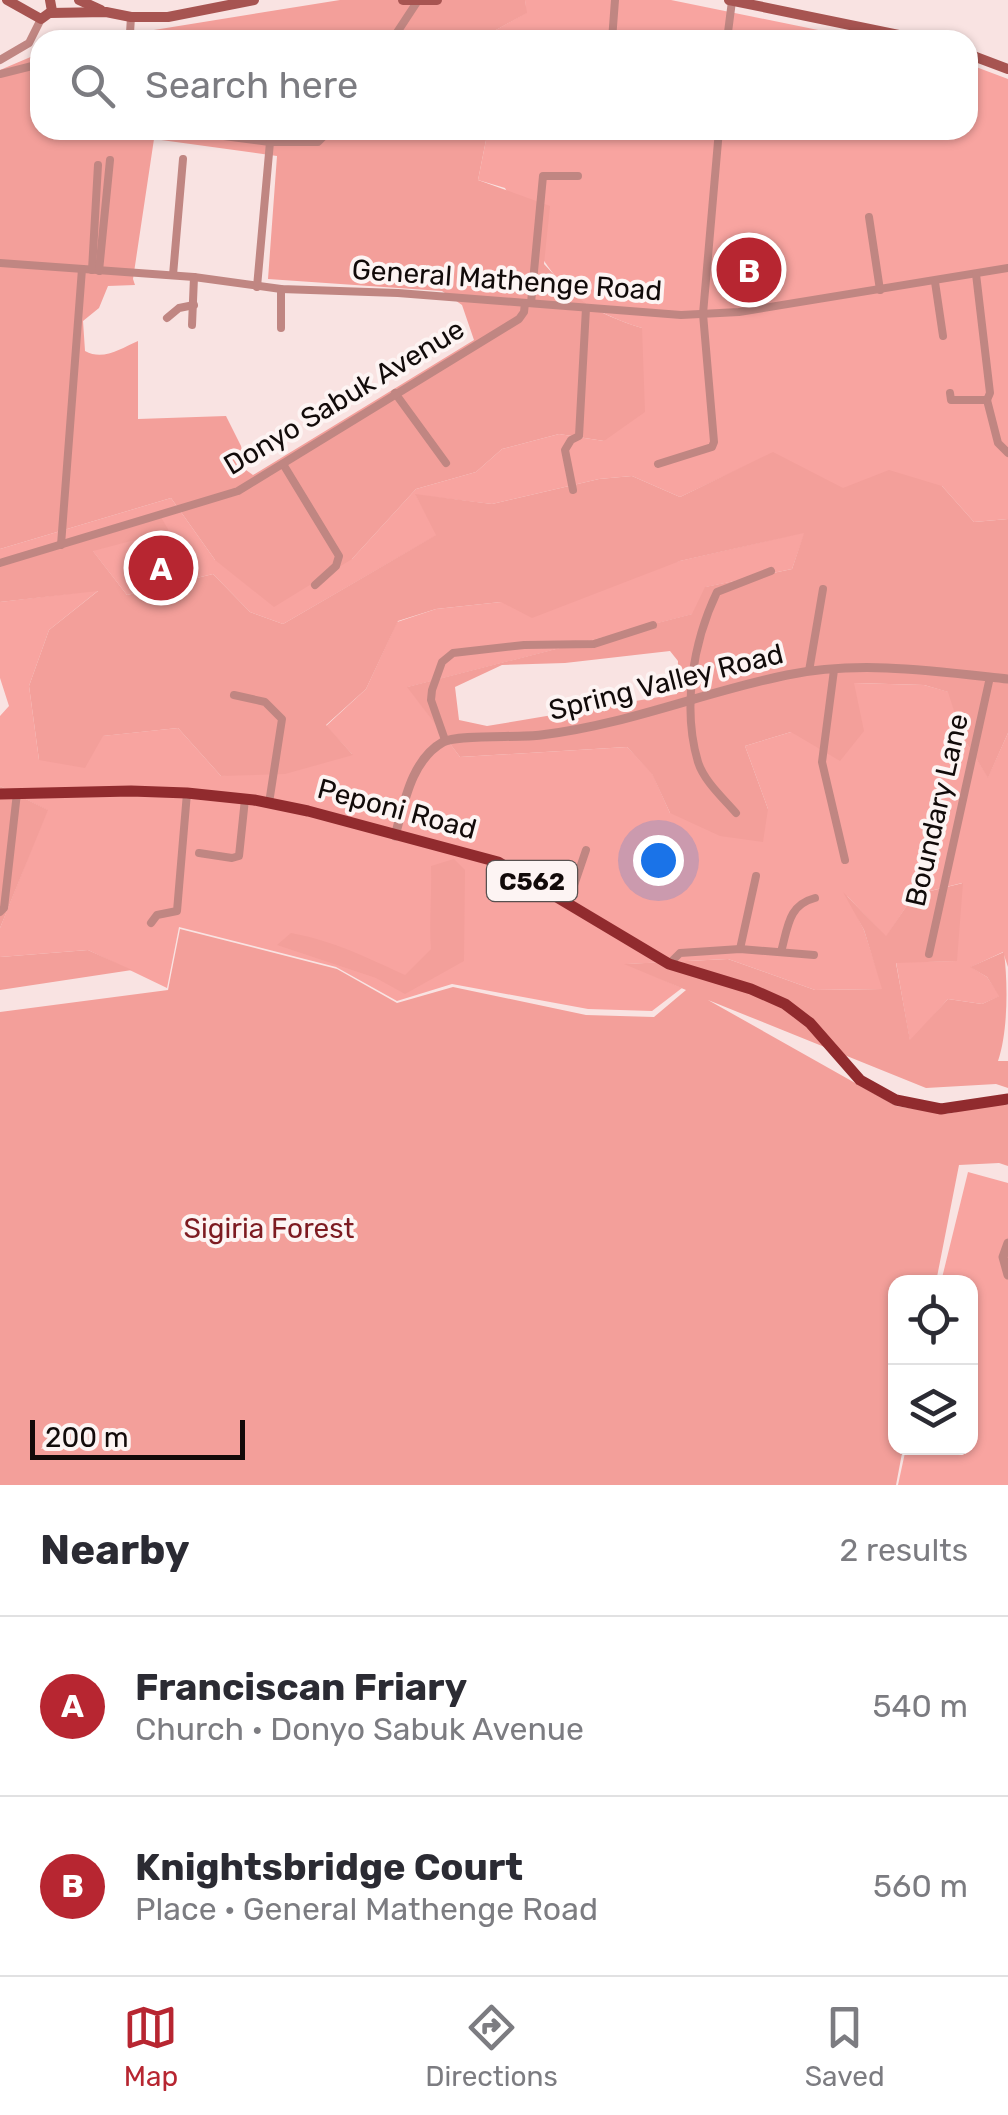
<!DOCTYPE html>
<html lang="en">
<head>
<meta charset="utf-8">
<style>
	body { margin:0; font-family:Rubik,sans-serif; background:#f7f7f7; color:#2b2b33 }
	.controls { position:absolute; right:30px; bottom:30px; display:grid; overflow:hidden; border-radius:20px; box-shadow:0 2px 8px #0004 }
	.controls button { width:90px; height:90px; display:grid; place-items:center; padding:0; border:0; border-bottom:2px solid #e1e1e2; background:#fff; color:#2b2b33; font:50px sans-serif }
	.scale { position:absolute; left:30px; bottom:25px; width:215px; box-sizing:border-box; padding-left:10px; border:5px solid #120b0a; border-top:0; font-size:28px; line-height:35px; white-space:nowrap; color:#120b0a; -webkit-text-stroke:8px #fdf4f3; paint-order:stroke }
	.you { position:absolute; left:658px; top:860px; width:35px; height:35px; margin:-25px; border:8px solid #fff; border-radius:50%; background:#1a73e8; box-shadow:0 0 0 15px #1a73e833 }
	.badge { display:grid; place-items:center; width:65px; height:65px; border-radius:50%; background:#b72631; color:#fff; font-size:32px; font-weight:700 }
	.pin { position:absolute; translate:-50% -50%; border:5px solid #fff; box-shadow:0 2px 10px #0006 }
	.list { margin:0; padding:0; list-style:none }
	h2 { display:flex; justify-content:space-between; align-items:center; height:130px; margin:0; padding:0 40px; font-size:42px }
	h2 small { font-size:32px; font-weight:400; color:#7c7c81 }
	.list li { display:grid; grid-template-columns:65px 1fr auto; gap:30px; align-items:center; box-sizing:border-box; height:180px; padding:0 40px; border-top:2px solid #e1e1e2 }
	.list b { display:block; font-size:38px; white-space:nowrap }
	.list p { margin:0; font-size:32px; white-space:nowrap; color:#7c7c81 }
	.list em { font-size:32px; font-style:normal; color:#7c7c81 }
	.icon { flex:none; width:55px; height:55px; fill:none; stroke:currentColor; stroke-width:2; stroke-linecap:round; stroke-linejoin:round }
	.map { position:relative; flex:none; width:1008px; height:1485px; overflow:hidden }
	.search { position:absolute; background:#fff; box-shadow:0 2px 8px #0004; left:30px; right:30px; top:30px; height:110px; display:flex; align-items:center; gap:25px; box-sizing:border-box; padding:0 35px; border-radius:30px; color:#7c7c81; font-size:38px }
	.sheet { height:490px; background:#fff }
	nav { display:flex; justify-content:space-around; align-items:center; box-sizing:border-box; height:140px; border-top:2px solid #e1e1e2; background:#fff; font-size:28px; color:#7c7c81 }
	nav a { display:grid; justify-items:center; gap:5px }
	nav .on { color:#b72631 }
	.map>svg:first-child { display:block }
	.green { fill:#f8a4a0 }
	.forest { fill:#f39f9a; fill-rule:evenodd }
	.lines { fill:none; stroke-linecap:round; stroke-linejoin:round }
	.minor { stroke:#c08682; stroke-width:8 }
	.tertiary { stroke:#c08682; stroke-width:9 }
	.secondary { stroke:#a75451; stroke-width:10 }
	.primary { stroke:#912b2e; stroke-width:11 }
	.labels { text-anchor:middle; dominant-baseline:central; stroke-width:8; stroke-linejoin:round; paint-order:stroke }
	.shield { fill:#fdf4f3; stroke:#585150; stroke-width:2.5 }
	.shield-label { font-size:25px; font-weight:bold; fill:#120b0a }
	.street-label { font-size:28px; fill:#120b0a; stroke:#fdf4f3 }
	.park-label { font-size:28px; fill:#7d1b21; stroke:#fdf4f3 }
</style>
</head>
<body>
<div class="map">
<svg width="1008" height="1485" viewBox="0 0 1008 1485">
	<rect width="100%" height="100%" fill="#f9e3e2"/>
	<g class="green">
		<polygon points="525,0 671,0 867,40 478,40 526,13"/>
		<path d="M968,64L1008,79V519L974,522L942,486L843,489L773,453L680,497L632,476L599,479L492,504L416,495L437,535L283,624L250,612L213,574L127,595L92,550L168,531L0,559V549L171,498L215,560L352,559L416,489L476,472L502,449L559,434L604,441L642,328C555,301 544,264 505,188L478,180L488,130H968Z"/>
		<polygon points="805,532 792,569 706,587 693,614 408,687 460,757 627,747 652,773 670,813 768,809 745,746 791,732 854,683 924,685 949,692 961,734 988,777 1008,733 1008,967 1003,952 971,967 987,977 1000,996 982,1004 948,999 910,1042 896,962 956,961 962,883 914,895 886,937 847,896 864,930 883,989 815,990 728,959 627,964 682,988 652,1011 588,1009 452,984 397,1001 336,967 179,927 167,988 88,950 0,957 0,928 47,810 0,786 0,716 9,706 0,678 0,602 99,590 49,630 29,686 39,760 102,736 178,728 221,776 352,754 326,726 366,689 397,622 436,609 501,602"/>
		<polygon points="968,1172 1008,1183 1008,1485 898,1485 906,1448 970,1448 970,1282 941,1282"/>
	</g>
	<g class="forest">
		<polygon points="340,0 525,0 527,13 478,40 92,40"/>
		<path d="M40,53V130H488L478,180L550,206L544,264C577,300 594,313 642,328L645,412L604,441L559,434L502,449L476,472L416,489L352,559L274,607L215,560L171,498L0,549V70ZM154,139L277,156L268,279L442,291L462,305L474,340L253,475L246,470L241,446L226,416L138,419V341C120,349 103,361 85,351L83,321L99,308L108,286L135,285L133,279Z"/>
		<path d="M773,452L843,488L889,470L942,486L974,522L1008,519V733L988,778L961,734L948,692L924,685L854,683L864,731L840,761L791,732L745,746L768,809L763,842L720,836L670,813L652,774L627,747L460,757L407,687L692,614L705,587L792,569L804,533L680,561L532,618L501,602L436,609L398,621L366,689L326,725L353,755L285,774L221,776L178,728L103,736L85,768L39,760L29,686L49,630L98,591L0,602V559L158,512L169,531L93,551L127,595L213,574L250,612L283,624L436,535L415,494L492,504L599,479L632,476L680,497ZM670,651L678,661L677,694L487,726L459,720L455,687L502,665L565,663Z"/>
		<polygon points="0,786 48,810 0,928"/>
		<path d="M454,859L465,870L464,961L405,994L376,978L277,945L291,933C337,942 363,956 405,975L431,949C429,921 432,894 431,866Z"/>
		<path d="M963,883L957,961L896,963L910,1040L948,999L982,1004L999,996L987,977L970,967L1004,952C1008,984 1008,1032 998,1061H1008V1088L996,1084L926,1088L708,1000L896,1106L947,1114L996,1103L1008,1105V1166L999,1163L959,1165L936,1282H896V1448H903L896,1485H0V1012L168,990L180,929L337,969L397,1003L453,987L586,1015L654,1017L686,990L624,964L728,959L815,990L882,989L864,930L843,892L886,936L914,895Z"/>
		<polygon points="88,950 132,970 0,990 0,957"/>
	</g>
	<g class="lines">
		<g class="minor">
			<polyline points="124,40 130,33 131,17"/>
			<polyline points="392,40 417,2"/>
			<polyline points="612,40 615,0"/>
			<polyline points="727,40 732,1"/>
			<polyline points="0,60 29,43 41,19"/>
			<polyline points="0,74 40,64"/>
			<polyline points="185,131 270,142"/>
			<polyline points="869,217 880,290"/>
			<polyline points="0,263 194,277 281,289 398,293 681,315 739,312 1008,268"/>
			<polyline points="92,270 98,165"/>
			<polyline points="99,271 110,160"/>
			<polyline points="173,275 183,159"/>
			<polyline points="935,282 943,336"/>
			<polyline points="257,287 270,142 318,142 330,130"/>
			<polyline points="531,303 543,176 578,176"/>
			<polyline points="167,318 179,308 194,305"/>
			<polyline points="192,325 194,277"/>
			<polyline points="281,328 281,289"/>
			<polyline points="395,393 446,463"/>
			<polyline points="950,393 951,400 987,400 990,393 976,274"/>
			<polyline points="987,400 998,443 1008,453"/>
			<polyline points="283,464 339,556 336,566 315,585"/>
			<polyline points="658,464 712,447 714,442 703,314 719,130"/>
			<polyline points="573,490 565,450 571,440 579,436 586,308"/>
			<polyline points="61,545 82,269"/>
			<polyline points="0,563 238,491 519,319 524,312 525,303"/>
			<polyline points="834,670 822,762 845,860"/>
			<polyline points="809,671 823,589"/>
			<polyline points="234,695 265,702 282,719 269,803"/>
			<polyline points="445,740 431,700 432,690 442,662 453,653 524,645 594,644 653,625"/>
			<path d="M736,813C723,798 704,781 698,762C682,708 693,642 717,592L771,571"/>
			<polyline points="199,853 232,858 239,856 245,799"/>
			<polyline points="568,903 586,850"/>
			<polyline points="0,912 4,908 17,793"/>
			<polyline points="151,923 157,915 177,911 187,793"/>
			<polyline points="740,949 756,876"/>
			<path d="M781,952C788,927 788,905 815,898"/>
			<polyline points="929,954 990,677"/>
			<polyline points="669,964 680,953 740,949 814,955"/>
		</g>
		<g class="tertiary">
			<path d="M395,836C404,804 411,760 443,742C457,734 520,738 541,735C626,725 704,692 787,675C859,660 935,671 1008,679"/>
			<polyline points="1008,1243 1003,1257 1008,1275"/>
		</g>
		<g class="secondary">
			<polyline points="7,0 41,19 52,11 50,0"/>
			<polyline points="79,0 101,10"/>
			<polyline points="403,0 437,0"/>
			<polyline points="729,0 923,40"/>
			<polyline points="50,13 106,12 131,17 168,17 254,0"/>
			<polyline points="968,54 1008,69"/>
		</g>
		<polyline class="primary" points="0,794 131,791 187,793 254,800 308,811 498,862 669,964 751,989 785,1004 810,1023 860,1080 896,1100 941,1109 1008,1099"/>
	</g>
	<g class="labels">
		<rect class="shield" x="487" y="861" width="90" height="40" rx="8"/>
		<g class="shield-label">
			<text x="532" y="881">C562</text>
		</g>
		<g class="street-label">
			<text transform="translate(507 280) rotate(4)">General Mathenge Road</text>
			<text transform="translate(344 397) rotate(-31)">Donyo Sabuk Avenue</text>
			<text transform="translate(666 682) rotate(-14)">Spring Valley Road</text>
			<text transform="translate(397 809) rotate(15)">Peponi Road</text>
			<text transform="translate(937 810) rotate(-77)">Boundary Lane</text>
		</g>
		<g class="park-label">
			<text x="269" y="1228">Sigiria Forest</text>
		</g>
	</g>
</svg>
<div class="controls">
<button><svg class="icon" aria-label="locate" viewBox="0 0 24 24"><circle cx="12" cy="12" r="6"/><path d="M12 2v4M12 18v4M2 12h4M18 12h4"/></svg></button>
<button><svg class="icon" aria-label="layers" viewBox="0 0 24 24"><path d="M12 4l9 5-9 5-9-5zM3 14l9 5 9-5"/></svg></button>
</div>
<div class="scale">200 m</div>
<div class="you"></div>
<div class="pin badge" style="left:161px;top:568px">A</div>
<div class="pin badge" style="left:749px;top:270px">B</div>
<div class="search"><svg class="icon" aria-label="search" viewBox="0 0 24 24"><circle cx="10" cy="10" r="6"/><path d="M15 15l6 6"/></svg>Search here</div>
</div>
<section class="sheet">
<h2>Nearby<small>2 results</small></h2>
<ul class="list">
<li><span class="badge">A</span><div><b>Franciscan Friary</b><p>Church · Donyo Sabuk Avenue</p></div><em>540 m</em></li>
<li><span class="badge">B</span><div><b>Knightsbridge Court</b><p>Place · General Mathenge Road</p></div><em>560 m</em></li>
</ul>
</section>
<nav>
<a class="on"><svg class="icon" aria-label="map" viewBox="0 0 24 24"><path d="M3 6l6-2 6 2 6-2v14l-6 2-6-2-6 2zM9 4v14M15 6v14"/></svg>Map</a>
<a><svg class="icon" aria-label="directions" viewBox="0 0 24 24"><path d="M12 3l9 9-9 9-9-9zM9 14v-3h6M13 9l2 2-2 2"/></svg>Directions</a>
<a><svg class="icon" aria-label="saved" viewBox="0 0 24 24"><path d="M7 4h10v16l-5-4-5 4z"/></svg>Saved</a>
</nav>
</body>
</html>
